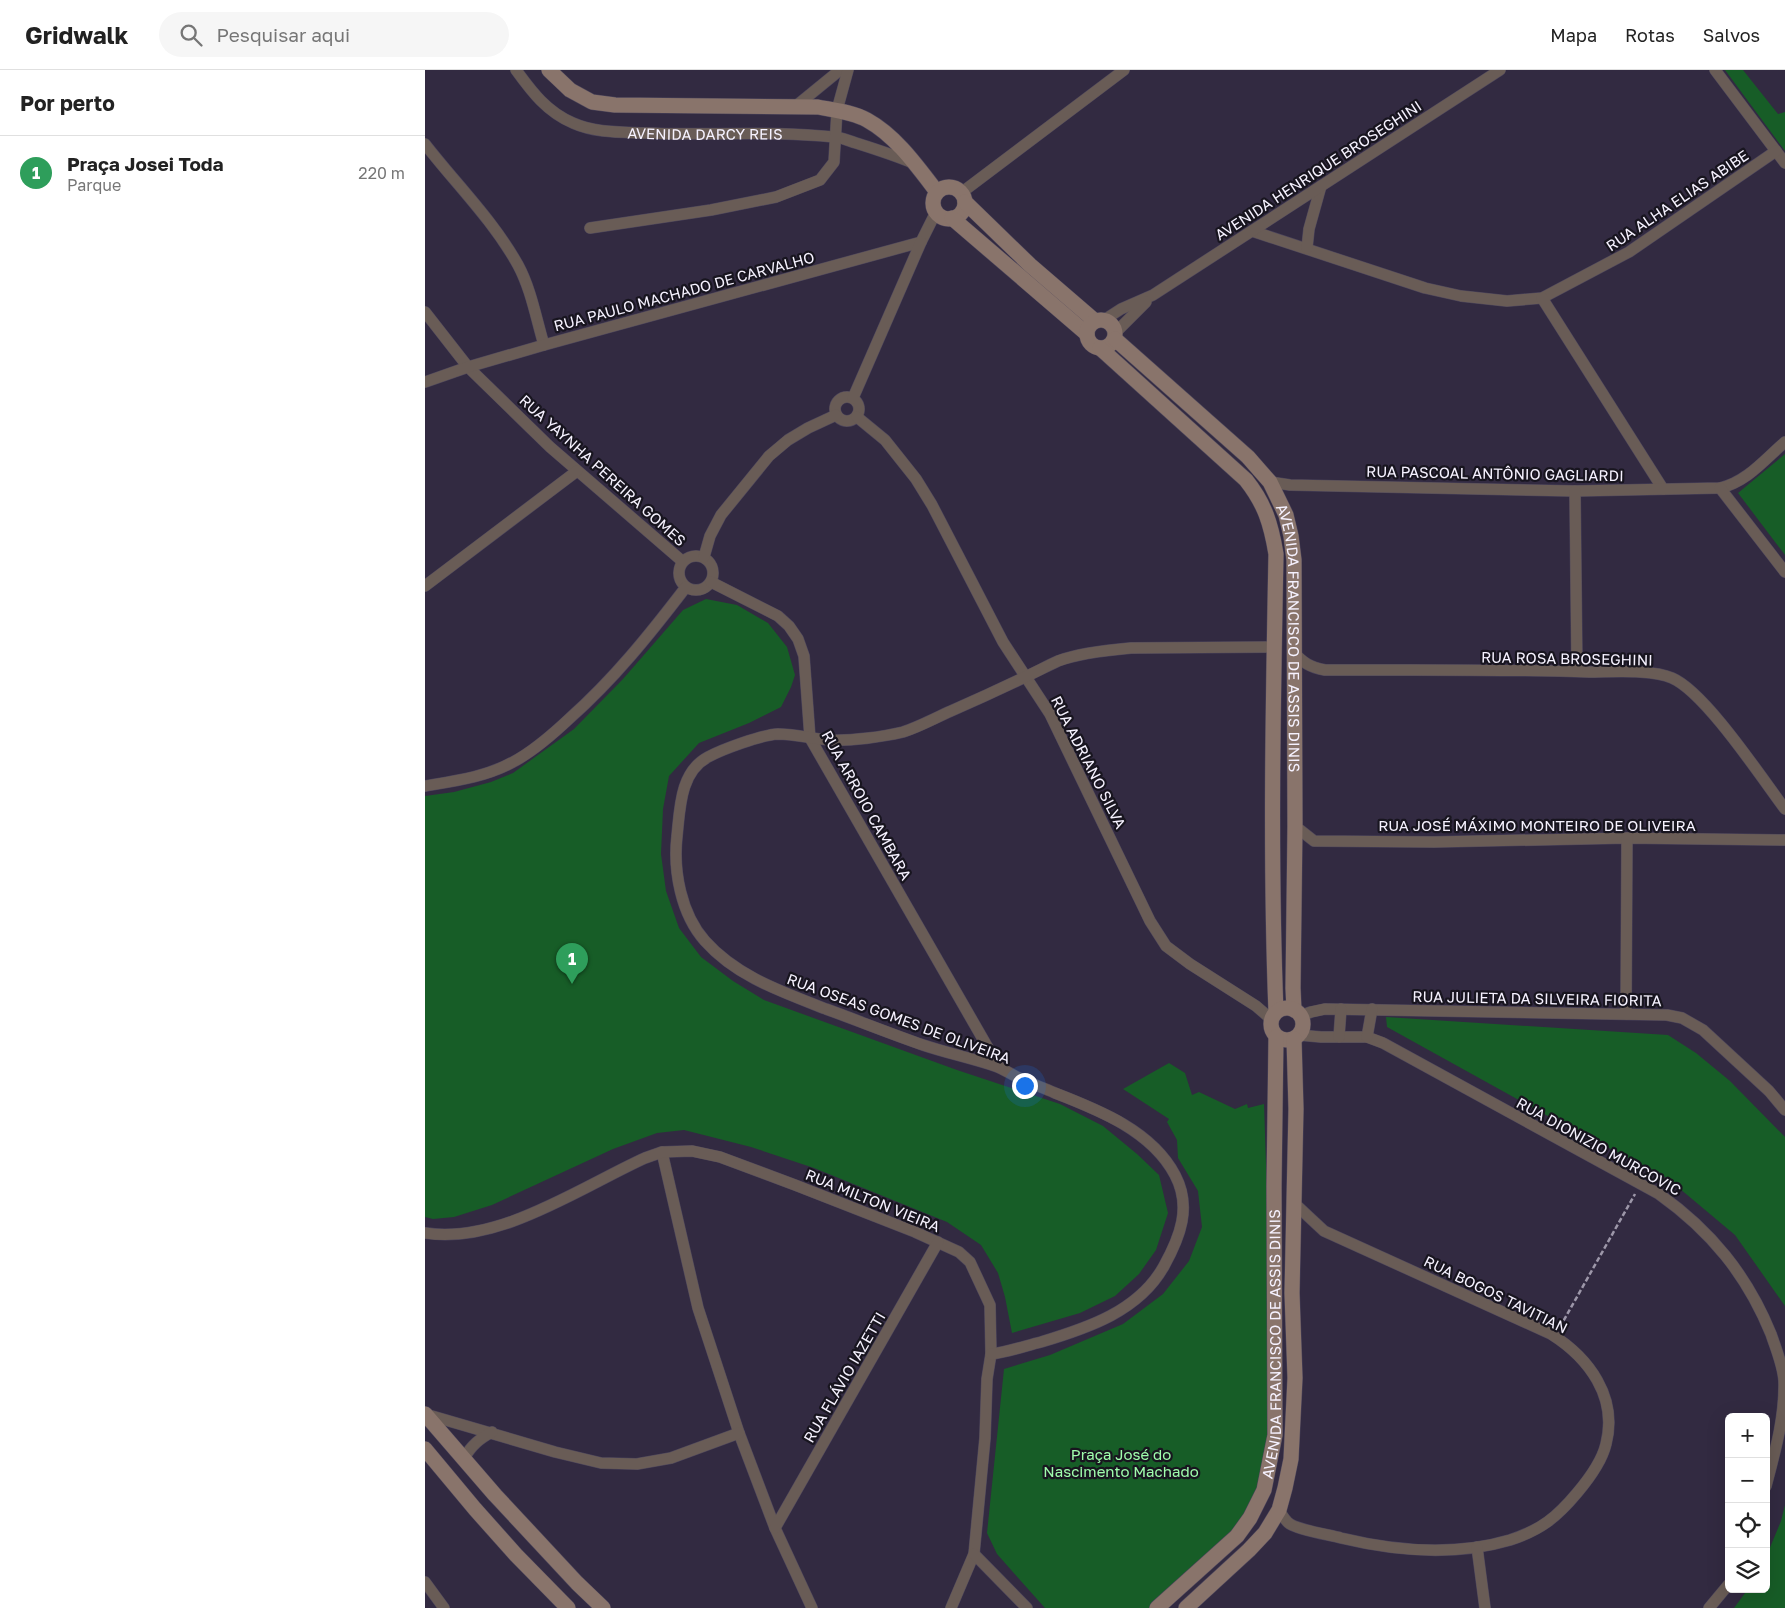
<!DOCTYPE html>
<html lang="pt">
<head>
<meta charset="utf-8">
<style>
	body { margin:0; font-family:"Golos Text",sans-serif; background:#f6f6f6; color:#222 }
	.controls { position:absolute; right:15px; bottom:15px; display:grid; overflow:hidden; border-radius:8px; box-shadow:0 5px 20px #0002 }
	.controls button { width:45px; height:45px; display:grid; place-items:center; padding:0; border:0; border-bottom:1px solid #e0e0e0; background:#fff; color:#222; font:25px sans-serif }
	.you { position:absolute; left:599px; top:1015px; width:18px; height:18px; margin:-12px; border:4px solid #fff; border-radius:50%; background:#1a73e8; box-shadow:0 0 0 8px #1a73e833 }
	.badge { display:grid; place-items:center; width:32px; height:32px; border-radius:50%; background:#7c3aed; color:#fff; font-size:16px; font-weight:700 }
	.pin { position:absolute; translate:-50% -41px; filter:drop-shadow(0 1px 2px #0008) }
	.pin::after { content:''; position:absolute; top:26px; width:18px; height:15px; background:inherit; clip-path:polygon(0 0,100% 0,50% 100%) }
	.list { margin:0; padding:0; list-style:none }
	h2 { display:flex; justify-content:space-between; align-items:center; height:65px; margin:0; padding:0 20px; font-size:21px }
	h2 small { font-size:16px; font-weight:400; color:#767676 }
	.list li { display:grid; grid-template-columns:32px 1fr auto; gap:15px; align-items:center; box-sizing:border-box; height:75px; padding:0 20px; border-top:1px solid #e0e0e0 }
	.list b { display:block; font-size:19px; white-space:nowrap }
	.list p { margin:0; font-size:16px; white-space:nowrap; color:#767676 }
	.list em { font-size:16px; font-style:normal; color:#767676 }
	.icon { flex:none; width:28px; height:28px; fill:none; stroke:currentColor; stroke-width:2; stroke-linecap:round; stroke-linejoin:round }
	.map { position:relative; flex:none; width:1360px; height:1538px; overflow:hidden }
	header { display:flex; align-items:center; gap:30px; box-sizing:border-box; height:70px; padding:0 25px; background:#fff; border-bottom:1px solid #e0e0e0 }
	header strong { font-size:24px }
	nav { display:flex; gap:28px; margin-inline-start:auto; font-size:18px }
	.search { width:350px; height:45px; background:#f6f6f6; display:flex; align-items:center; gap:12px; box-sizing:border-box; padding:0 18px; border-radius:28px; color:#767676; font-size:19px }
	main { display:flex }
	aside { flex:1; background:#fff }
	.map>svg:first-child { display:block }
	.green { fill:#175d27 }
	.lines { fill:none; stroke-linecap:round; stroke-linejoin:round }
	.street-casing { stroke:#4d465c; stroke-width:12 }
	.secondary-casing { stroke:#4d465c; stroke-width:16 }
	.path { stroke:#9d97a9; stroke-width:2.5; stroke-dasharray:5 2.5; stroke-linecap:butt }
	.street { stroke:#695c56; stroke-width:11 }
	.secondary { stroke:#89746b; stroke-width:15 }
	.labels { text-anchor:middle; dominant-baseline:central; stroke-width:4.5; stroke-linejoin:round; paint-order:stroke }
	.street-label { font-size:15px; fill:#f6f2ff; stroke:#18151f }
	.park-label { font-size:15px; fill:#a0fead; stroke:#18151f }
</style>
</head>
<body>
<header>
<strong>Gridwalk</strong>
<div class="search"><svg class="icon" aria-label="search" viewBox="0 0 24 24"><circle cx="10" cy="10" r="6"/><path d="M15 15l6 6"/></svg>Pesquisar aqui</div>
<nav><a>Mapa</a><a>Rotas</a><a>Salvos</a></nav>
</header>
<main>
<aside>
<h2>Por perto<small></small></h2>
<ul class="list">
<li><span class="badge" style="background:#2e9e5b">1</span><div><b>Praça Josei Toda</b><p>Parque</p></div><em>220 m</em></li>
</ul>
</aside>
<div class="map">
<svg width="1360" height="1538" viewBox="0 0 1360 1538">
	<rect width="100%" height="100%" fill="#322a41"/>
	<g class="green">
		<polygon points="1300,0 1318,0 1353,44 1360,42 1360,81"/>
		<polygon points="1360,384 1360,485 1313,423"/>
		<polygon points="281,529 312,535 343,553 362,577 370,605 366,617 356,637 324,653 274,673 244,706 238,739 236,784 241,821 254,858 276,887 308,911 339,930 532,1000 635,1034 678,1056 712,1084 734,1105 743,1143 731,1180 714,1204 690,1226 655,1243 587,1263 580,1227 573,1203 556,1175 522,1152 389,1098 326,1077 259,1060 232,1063 188,1079 67,1135 29,1147 8,1149 0,1147 0,726 29,722 66,712 88,703 149,659 198,609 258,540"/>
		<polygon points="961,947 1243,965 1271,983 1305,1011 1360,1067 1360,1236 1310,1165 1242,1108 1130,1050 962,957"/>
		<polygon points="744,993 760,1003 767,1025 774,1022 810,1039 822,1034 823,1038 839,1034 844,1185 844,1357 841,1397 820,1446 803,1466 726,1538 620,1538 572,1484 562,1463 579,1299 625,1285 698,1254 738,1224 764,1191 777,1157 773,1121 753,1088 752,1070 742,1052 744,1049 698,1019"/>
		<polygon points="1360,1435 1360,1538 1309,1538 1323,1519 1341,1519 1341,1487 1356,1451"/>
	</g>
	<g class="lines">
		<g class="street-casing">
			<g id="street">
				<path id="s1" d="M91,0C107,22 122,42 148,53C170,63 196,62 220,63C283,66 346,60 409,67C416,67 424,71 431,73C450,79 469,85 488,93"/>
				<polyline points="1290,0 1360,93"/>
				<polyline points="371,36 415,0"/>
				<path d="M0,74C31,114 68,150 93,195C106,219 111,248 119,275"/>
				<polyline points="536,123 699,0"/>
				<polyline points="165,158 286,140 351,127 395,110 409,92 412,40 423,0"/>
				<polyline points="827,161 1000,218 1036,226 1082,231 1117,228 1204,182 1351,81"/>
				<polyline points="882,178 884,159 896,116"/>
				<polyline points="1117,228 1238,419"/>
				<polyline points="0,242 43,297 125,377 257,491"/>
				<polyline points="679,250 696,239 728,225 1075,0"/>
				<polyline points="691,262 721,232"/>
				<polyline points="0,312 43,297 119,275 496,172 511,142"/>
				<circle cx="422" cy="339" r="12"/>
				<polyline points="428,328 496,172"/>
				<polyline points="432,347 460,370 491,409 507,435 578,572 625,644 725,851 741,876 765,894 831,936 846,949"/>
				<path d="M845,412L865,415L1150,421L1295,418C1322,412 1340,389 1360,372"/>
				<polyline points="1295,418 1360,502"/>
				<polyline points="1150,421 1152,601"/>
				<circle cx="271" cy="503" r="17"/>
				<polyline points="279,487 285,466 296,445 344,386 363,370 383,358 411,345"/>
				<polyline points="286,512 353,546 364,556 373,569 379,586 385,668 574,997"/>
				<polyline points="0,516 152,401"/>
				<path d="M868,582C879,593 884,597 900,600C988,600 1076,599 1164,602C1187,602 1227,599 1247,608C1280,622 1336,707 1360,739"/>
				<path d="M0,716C30,711 61,707 88,692C109,681 127,665 145,648C189,609 225,564 261,517"/>
				<polyline points="870,756 889,771 1009,772 1202,768 1360,770"/>
				<polyline points="1201,944 1202,768"/>
				<polyline points="875,946 886,942 900,939 1242,945 1257,948 1278,960 1344,1021 1360,1040"/>
				<path d="M874,965L896,967H942L958,973L1234,1124C1286,1161 1322,1205 1346,1264C1351,1279 1358,1295 1359,1311C1360,1347 1350,1382 1341,1416"/>
				<polyline points="914,967 916,939"/>
				<polyline points="942,967 947,939"/>
				<polyline points="237,1082 273,1238 295,1305 314,1363 350,1458 387,1538"/>
				<path d="M0,1163C73,1175 156,1117 220,1088L237,1082L267,1081L295,1087L370,1115L490,1162L534,1182L545,1192L565,1235L566,1284L562,1309L560,1368L549,1484L526,1538"/>
				<path d="M566,1284C583,1282 600,1276 616,1272C663,1258 714,1241 739,1196C755,1167 767,1137 750,1105C727,1061 674,1040 630,1023C619,1018 607,1014 596,1009C587,1005 579,999 570,996C546,988 522,983 498,975C466,964 434,951 401,939C358,922 312,907 280,871C256,844 248,801 252,766C255,738 255,702 283,687C298,679 336,665 353,664C370,664 388,669 405,670C426,671 457,667 478,662C494,657 510,648 526,641C551,630 575,619 600,607C611,602 622,596 633,591C654,583 683,580 706,578L849,577"/>
				<polyline points="0,1344 130,1382 176,1393 212,1394 246,1388 314,1363"/>
				<path d="M39,1388C47,1375 54,1369 67,1362"/>
				<path d="M854,1440C857,1445 860,1451 865,1454C874,1460 905,1465 916,1468C970,1481 1031,1486 1085,1470C1116,1460 1132,1447 1152,1423C1163,1410 1177,1391 1181,1374C1193,1327 1164,1288 1126,1264L899,1161L869,1133"/>
				<polyline points="350,1458 513,1172"/>
				<polyline points="1052,1477 1060,1538"/>
				<polyline points="549,1484 602,1538"/>
				<polyline points="0,1512 19,1538"/>
				<polyline points="1284,1538 1304,1514"/>
			</g>
		</g>
		<g class="secondary-casing">
			<g id="secondary">
				<path d="M124,0L145,20L167,32L190,35L393,37C409,40 428,42 442,50C471,66 492,96 512,122"/>
				<circle cx="524" cy="133" r="16"/>
				<polyline points="540,132 605,195 670,251"/>
				<polyline points="527,148 662,264"/>
				<circle cx="676" cy="264" r="14"/>
				<path id="s2" d="M690,269L823,387L845,412L861,445L866,466L869,490L870,756L868,918L869,940"/>
				<path d="M675,278L821,410C840,434 846,454 851,484C848,637 845,790 851,942"/>
				<circle cx="862" cy="954" r="16"/>
				<polyline points="0,1344 70,1425 152,1513 178,1538"/>
				<polyline points="0,1379 50,1439 91,1485 143,1538"/>
				<path id="s3" d="M732,1538L812,1466L825,1448L839,1420L850,1365L849,1116L851,967"/>
				<polyline points="761,1538 824,1480 840,1463 854,1440 860,1418 866,1389 870,1308 867,1223 871,1039 869,969"/>
			</g>
		</g>
		<polyline class="path" points="1135,1257 1210,1124"/>
		<use href="#street" class="street"/>
		<use href="#secondary" class="secondary"/>
	</g>
	<g class="labels">
		<g class="street-label">
			<text stroke="none"><textPath href="#s1" startOffset="212">AVENIDA DARCY REIS</textPath></text>
			<text transform="translate(893 100) rotate(-33)">AVENIDA HENRIQUE BROSEGHINI</text>
			<text transform="translate(1252 130) rotate(-34)">RUA ALHA ELIAS ABIBE</text>
			<text transform="translate(259 221) rotate(-15)">RUA PAULO MACHADO DE CARVALHO</text>
			<text transform="translate(178 400) rotate(42)">RUA YAYNHA PEREIRA GOMES</text>
			<text transform="translate(1070 403) rotate(1)">RUA PASCOAL ANTÔNIO GAGLIARDI</text>
			<text stroke="none"><textPath href="#s2" startOffset="371">AVENIDA FRANCISCO DE ASSIS DINIS</textPath></text>
			<text transform="translate(1142 588) rotate(1)">RUA ROSA BROSEGHINI</text>
			<text transform="translate(664 692) rotate(63)">RUA ADRIANO SILVA</text>
			<text transform="translate(442 735) rotate(61)">RUA ARROIO CAMBARA</text>
			<text x="1112" y="755">RUA JOSÉ MÁXIMO MONTEIRO DE OLIVEIRA</text>
			<text transform="translate(1112 928) rotate(1)">RUA JULIETA DA SILVEIRA FIORITA</text>
			<text transform="translate(474 948) rotate(20)">RUA OSEAS GOMES DE OLIVEIRA</text>
			<text transform="translate(1174 1076) rotate(29)">RUA DIONIZIO MURCOVIC</text>
			<text transform="translate(448 1130) rotate(22)">RUA MILTON VIEIRA</text>
			<text transform="translate(1071 1224) rotate(26)">RUA BOGOS TAVITIAN</text>
			<text stroke="none"><textPath href="#s3" startOffset="308">AVENIDA FRANCISCO DE ASSIS DINIS</textPath></text>
			<text transform="translate(419 1307) rotate(-60)">RUA FLÁVIO IAZETTI</text>
		</g>
		<g class="park-label">
			<text x="696" y="1384">Praça José do<tspan x="696" dy="17">Nascimento Machado</tspan></text>
		</g>
	</g>
</svg>
<div class="controls">
<button>+</button>
<button>−</button>
<button><svg class="icon" aria-label="locate" viewBox="0 0 24 24"><circle cx="12" cy="12" r="6"/><path d="M12 2v4M12 18v4M2 12h4M18 12h4"/></svg></button>
<button><svg class="icon" aria-label="layers" viewBox="0 0 24 24"><path d="M12 4l9 5-9 5-9-5zM3 14l9 5 9-5"/></svg></button>
</div>
<div class="you"></div>
<div class="pin badge" style="left:147px;top:914px;background:#2e9e5b">1</div>
</div>
</main>
</body>
</html>
